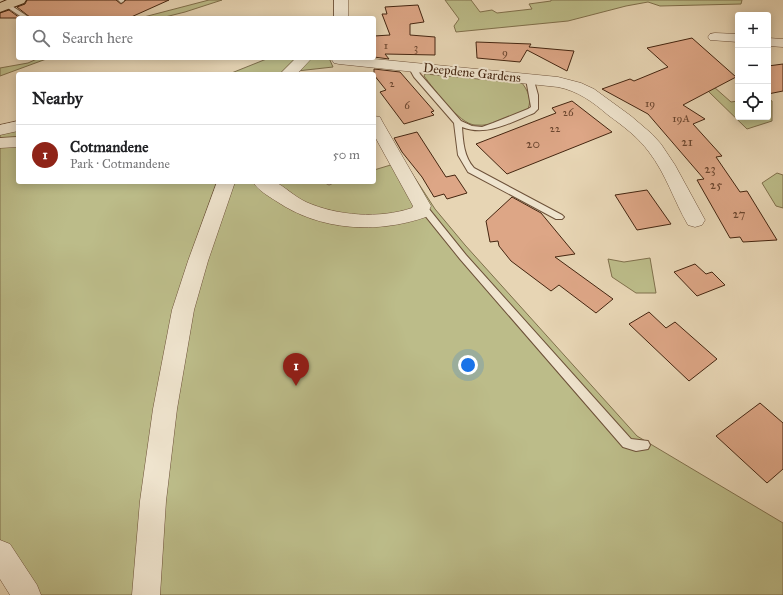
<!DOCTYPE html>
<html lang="en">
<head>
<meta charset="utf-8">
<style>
	body { margin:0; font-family:"IM FELL Great Primer",serif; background:#f6f6f6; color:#202124 }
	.controls { position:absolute; right:12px; top:12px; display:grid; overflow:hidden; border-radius:4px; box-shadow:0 2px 10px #0003 }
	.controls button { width:36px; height:36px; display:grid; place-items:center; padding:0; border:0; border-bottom:1px solid #e0e0e0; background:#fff; color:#202124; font:20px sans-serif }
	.you { position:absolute; left:468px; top:365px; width:14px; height:14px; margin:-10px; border:3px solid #fff; border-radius:50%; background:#1a73e8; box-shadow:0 0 0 6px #1a73e833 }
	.badge { display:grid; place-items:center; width:26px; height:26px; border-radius:50%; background:#8f2418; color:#fff; font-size:13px; font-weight:700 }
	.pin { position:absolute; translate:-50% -33px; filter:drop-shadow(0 1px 2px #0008) }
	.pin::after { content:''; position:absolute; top:21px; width:14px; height:12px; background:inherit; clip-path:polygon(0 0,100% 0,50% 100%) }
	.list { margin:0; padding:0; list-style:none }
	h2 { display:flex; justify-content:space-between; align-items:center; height:52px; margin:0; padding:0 16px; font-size:17px }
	h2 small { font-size:13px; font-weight:400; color:#757577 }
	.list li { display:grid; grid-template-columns:26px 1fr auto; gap:12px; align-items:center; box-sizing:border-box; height:60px; padding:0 16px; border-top:1px solid #e0e0e0 }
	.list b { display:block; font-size:15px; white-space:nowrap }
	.list p { margin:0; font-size:13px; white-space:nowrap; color:#757577 }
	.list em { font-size:13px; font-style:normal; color:#757577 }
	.icon { flex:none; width:22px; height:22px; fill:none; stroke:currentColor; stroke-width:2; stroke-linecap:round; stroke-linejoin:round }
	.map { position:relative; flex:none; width:783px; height:595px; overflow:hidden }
	.search { position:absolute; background:#fff; box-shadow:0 2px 10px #0003; left:16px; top:16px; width:360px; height:44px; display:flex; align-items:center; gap:10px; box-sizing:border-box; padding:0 14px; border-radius:4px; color:#757577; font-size:15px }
	.panel { position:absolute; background:#fff; box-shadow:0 2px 10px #0003; left:16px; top:72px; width:360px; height:112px; border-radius:4px }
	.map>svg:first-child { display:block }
	.green { fill:#bcbc89; stroke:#80704c }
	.building { fill:#dda686; stroke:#442510 }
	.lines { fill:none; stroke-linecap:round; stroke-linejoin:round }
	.service-casing { stroke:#6d5139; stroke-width:2 }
	.minor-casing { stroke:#6d5139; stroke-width:1 }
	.primary-casing { stroke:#442510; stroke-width:2 }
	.service { fill:#efe4ce; fill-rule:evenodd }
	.minor { fill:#efe4ce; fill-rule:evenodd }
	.primary { fill:#e7d5b4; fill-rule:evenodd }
	.labels { text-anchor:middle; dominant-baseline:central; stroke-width:4; stroke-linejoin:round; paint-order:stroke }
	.far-number-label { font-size:11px; fill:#6a452e }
	.far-street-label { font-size:13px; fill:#442510; stroke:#efe4ce }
	.number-label { font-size:13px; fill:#6a452e }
</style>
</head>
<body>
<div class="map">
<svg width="783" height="595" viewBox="0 0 783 595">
	<rect width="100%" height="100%" fill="#e7d5b4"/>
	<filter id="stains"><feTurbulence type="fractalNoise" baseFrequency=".005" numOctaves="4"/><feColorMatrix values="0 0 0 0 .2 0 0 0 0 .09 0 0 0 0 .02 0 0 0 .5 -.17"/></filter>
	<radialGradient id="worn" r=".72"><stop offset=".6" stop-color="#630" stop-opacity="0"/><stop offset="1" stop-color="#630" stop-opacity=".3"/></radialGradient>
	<g class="green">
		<polygon points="209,0 222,0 185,12 161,18 140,18"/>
		<polygon points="445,0 471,0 480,12 492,10 497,13 532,9 529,4 551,1 551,0 742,0 741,4 660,6 648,2 626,6 568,21 456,32 454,26 459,19"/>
		<polygon points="39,58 49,58 0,76 0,68 28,63"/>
		<polygon points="269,58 329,58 333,67 297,71 295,74 229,74"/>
		<path d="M425,74L522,83C528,91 532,99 528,109C512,117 494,127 475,125C459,124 434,89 424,76Z"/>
		<polygon points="705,79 731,102 738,101 738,117 768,117 768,99 772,101 772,121 747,129 708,91"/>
		<polygon points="18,129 18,182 323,182 329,185 336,182 374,182 374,170 404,161 435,209 465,245 637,436 783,523 783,595 35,595 11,562 0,540 0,133"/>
		<polygon points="777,173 783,175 783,208 776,206 762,183"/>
		<polygon points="650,258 656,293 636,293 612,277 608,259 624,262"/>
	</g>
	<g class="building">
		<polygon points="27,0 116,0 121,4 126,0 169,0 129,18 31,18 17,7 25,4"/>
		<polygon points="418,5 424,22 410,24 410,35 435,37 435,55 385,54 389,59 374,57 374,36 390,35 382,14 387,14 385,7"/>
		<polygon points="9,10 20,18 0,18 0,13"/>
		<polygon points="692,38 736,77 683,105 705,119 693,124 722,156 716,157 740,192 747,191 777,240 743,242 740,237 730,238 697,180 704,179 648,114 602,89 630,79 634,81 668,67 647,48"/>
		<polygon points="476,42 531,44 529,47 574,51 567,71 527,50 520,62 477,58"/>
		<polygon points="783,64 783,91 768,94 768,66"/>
		<polygon points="374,69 400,72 434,111 431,112 434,115 404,124 380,92 386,90 374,75"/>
		<polygon points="572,101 612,132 507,174 476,144 556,113 552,108"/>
		<polygon points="417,132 446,177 455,175 467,193 447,199 444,194 434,197 422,177 402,152 394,138"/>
		<polygon points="647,190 671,224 637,230 615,195"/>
		<polygon points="512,197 541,213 575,254 555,257 613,299 596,313 559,285 551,291 511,261 499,246 498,241 490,242 486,221"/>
		<polygon points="695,264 706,274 712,272 725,285 697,296 674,272"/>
		<polygon points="649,312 666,328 675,322 717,359 689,381 629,324"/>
		<polygon points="760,403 783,423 783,469 767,483 716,436"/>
	</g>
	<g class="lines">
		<g class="service-casing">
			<g id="service">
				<polygon points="118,0 124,0 124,1 121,3"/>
				<polygon points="5,4 9,4 30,18 23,18 5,6"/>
				<path d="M410,66H416L420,74L461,121L472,126L482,127L493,123L528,109L531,107L526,79L530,77H533L538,95V109L534,113C511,122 487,137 462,127C463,142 464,157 474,168L562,215L564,217L562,219H556L468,172L458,155L454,123L414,77L409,68Z"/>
				<polygon points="422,203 425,204 466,255 631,439 648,441 650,445 648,449 636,451 623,447 460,259 419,208 418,206"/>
			</g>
		</g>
		<g class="minor-casing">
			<g id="minor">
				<rect x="334" y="0" width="14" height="18"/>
				<polygon points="715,33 738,34 738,42 710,40 708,37 710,34"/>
				<polygon points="768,38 783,39 783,47 768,46"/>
				<polygon points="296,58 312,58 297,74 280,74"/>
				<path d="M333,58H364L558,77L581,83L594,89L631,116L652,134L661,144L675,165L705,220L702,225L695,227L688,225C674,201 666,174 649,152C638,137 623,126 608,115C593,102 578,91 558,87L339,64L334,63L332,60Z"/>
				<path d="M374,116L380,117L382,121L431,206L426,217C377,234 320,231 276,201C268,196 258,190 253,182C259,182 269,180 275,182C284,186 295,197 306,202C338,216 379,219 412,208L413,206L374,135Z"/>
				<polygon points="18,121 18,131 0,135 0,125"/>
				<polygon points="18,137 18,147 0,148 0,138"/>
				<polygon points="217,182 235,182 208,261 194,310 177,409 166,501 160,595 132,595 140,501 153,409 172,310 188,261"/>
				<polygon points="0,540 10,544 37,585 41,595 10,595 0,579"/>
			</g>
		</g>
		<g class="primary-casing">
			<polygon id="primary" points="7,0 26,0 24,3 0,12 0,3"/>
		</g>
		<use href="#service" class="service"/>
		<use href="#minor" class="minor"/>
		<use href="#primary" class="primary"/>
	</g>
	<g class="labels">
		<g class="far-number-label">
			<text x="386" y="45">1</text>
			<text x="416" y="47">3</text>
			<text x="505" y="52">9</text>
			<text x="392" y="83">2</text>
			<text x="650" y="103">19</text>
			<text x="407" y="105">6</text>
			<text x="568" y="112">26</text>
			<text x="681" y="118">19A</text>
			<text x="555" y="128">22</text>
		</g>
		<g class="far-street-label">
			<text transform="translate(472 73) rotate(6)">Deepdene Gardens</text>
		</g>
		<g class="number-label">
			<text x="687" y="142">21</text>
			<text x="533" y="144">20</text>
			<text x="710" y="169">23</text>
			<text x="716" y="185">25</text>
			<text x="739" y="214">27</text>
		</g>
	</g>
	<rect width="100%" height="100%" filter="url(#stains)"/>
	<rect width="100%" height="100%" fill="url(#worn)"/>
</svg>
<div class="controls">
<button>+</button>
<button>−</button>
<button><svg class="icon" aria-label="locate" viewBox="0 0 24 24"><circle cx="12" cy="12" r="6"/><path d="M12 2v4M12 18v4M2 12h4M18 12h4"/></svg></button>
</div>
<div class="you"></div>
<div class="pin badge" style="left:296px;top:386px">1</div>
<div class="search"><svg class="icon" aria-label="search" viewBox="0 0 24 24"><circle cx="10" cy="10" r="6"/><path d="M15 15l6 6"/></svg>Search here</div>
<section class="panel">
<h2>Nearby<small></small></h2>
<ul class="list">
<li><span class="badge">1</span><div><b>Cotmandene</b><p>Park · Cotmandene</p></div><em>50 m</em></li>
</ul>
</section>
</div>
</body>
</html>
